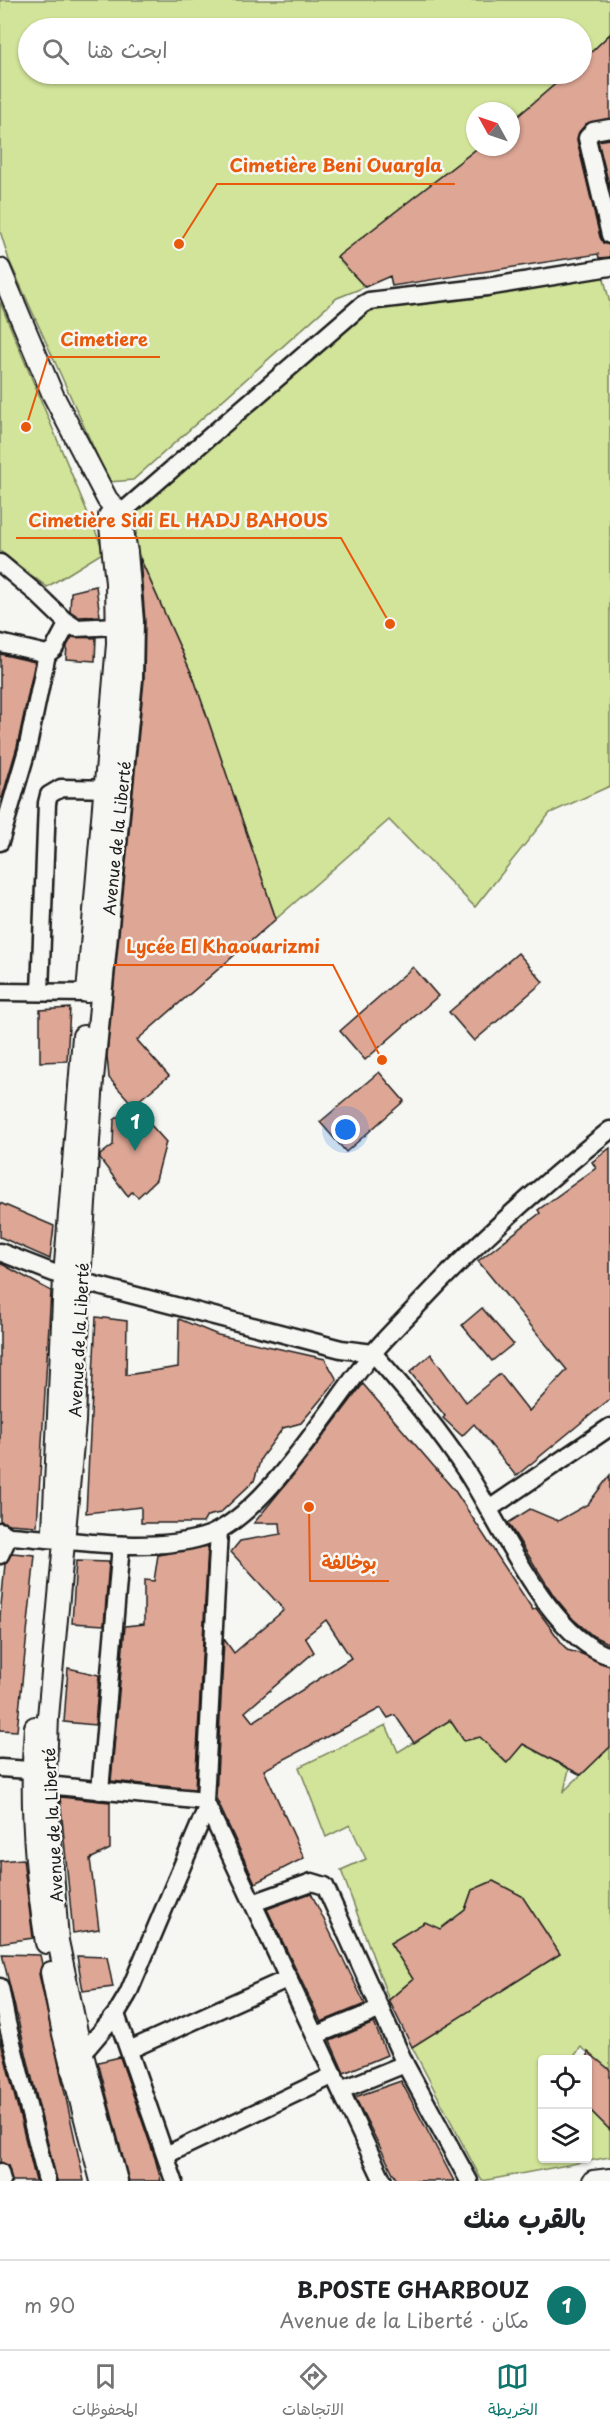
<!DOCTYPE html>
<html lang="ar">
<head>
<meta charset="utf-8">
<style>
	body { margin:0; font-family:"Playpen Sans","Playpen Sans Arabic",sans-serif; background:#f6f6f6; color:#202124; direction:rtl }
	.controls { position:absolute; right:18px; bottom:18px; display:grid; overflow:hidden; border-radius:6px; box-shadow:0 2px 4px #0004 }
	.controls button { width:54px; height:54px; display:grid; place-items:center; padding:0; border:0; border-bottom:2px solid #e0e0e0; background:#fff; color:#202124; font:30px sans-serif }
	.compass { position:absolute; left:466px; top:102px; width:54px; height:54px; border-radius:50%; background:#fff; box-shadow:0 2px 4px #0004; rotate:310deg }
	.you { position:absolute; left:346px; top:1130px; width:21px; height:21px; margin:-15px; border:4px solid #fff; border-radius:50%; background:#1a73e8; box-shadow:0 0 0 9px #1a73e833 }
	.badge { display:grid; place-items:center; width:39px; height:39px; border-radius:50%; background:#0f766e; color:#fff; font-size:20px; font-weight:700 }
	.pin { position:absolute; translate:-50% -50px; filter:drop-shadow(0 2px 3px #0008) }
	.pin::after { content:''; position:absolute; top:32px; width:21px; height:18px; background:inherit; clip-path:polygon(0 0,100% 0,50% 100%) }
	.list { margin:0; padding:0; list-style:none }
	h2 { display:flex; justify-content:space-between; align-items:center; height:78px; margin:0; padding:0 24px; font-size:26px }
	h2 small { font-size:20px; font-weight:400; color:#757577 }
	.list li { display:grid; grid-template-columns:39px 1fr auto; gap:18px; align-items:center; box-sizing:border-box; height:90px; padding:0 24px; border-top:2px solid #e0e0e0 }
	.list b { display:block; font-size:22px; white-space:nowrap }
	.list p { margin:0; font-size:20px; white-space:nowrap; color:#757577 }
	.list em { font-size:20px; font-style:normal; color:#757577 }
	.icon { flex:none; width:33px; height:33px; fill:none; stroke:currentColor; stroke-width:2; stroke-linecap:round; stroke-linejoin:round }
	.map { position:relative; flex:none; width:610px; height:2181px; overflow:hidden; direction:ltr }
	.search { position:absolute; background:#fff; box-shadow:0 2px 4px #0004; left:18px; right:18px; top:18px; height:66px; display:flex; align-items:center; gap:15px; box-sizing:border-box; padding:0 21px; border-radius:33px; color:#757577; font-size:22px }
	.sheet { height:168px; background:#fff }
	nav { display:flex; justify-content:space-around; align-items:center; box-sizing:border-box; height:84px; border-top:2px solid #e0e0e0; background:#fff; font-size:16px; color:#757577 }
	nav a { display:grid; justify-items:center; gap:3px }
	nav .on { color:#0f766e }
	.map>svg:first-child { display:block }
	.green { fill:#d1e499; stroke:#76805a; stroke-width:1.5 }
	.building { fill:#dda695; stroke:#1c1c1c; stroke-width:1.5; fill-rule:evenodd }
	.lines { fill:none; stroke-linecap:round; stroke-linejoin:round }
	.minor-casing { stroke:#1c1c1c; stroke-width:21 }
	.tertiary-casing { stroke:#1c1c1c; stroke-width:24 }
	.minor { stroke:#f6f6f2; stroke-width:16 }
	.tertiary { stroke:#f6f6f2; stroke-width:20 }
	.labels { text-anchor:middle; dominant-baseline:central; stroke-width:5; stroke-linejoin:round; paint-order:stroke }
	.street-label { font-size:16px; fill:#1c1c1c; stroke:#f6f6f2 }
	.leader { fill:none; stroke:#e8590c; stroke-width:2 }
	.callout-dot { fill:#e8590c; stroke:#f6f6f2; stroke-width:2 }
	.callout-label { font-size:18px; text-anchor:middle; font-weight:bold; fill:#e8590c; stroke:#f6f6f2; stroke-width:5; stroke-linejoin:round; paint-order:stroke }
</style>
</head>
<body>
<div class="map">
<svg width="610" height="2181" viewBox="0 0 610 2181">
	<rect width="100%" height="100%" fill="#f6f6f2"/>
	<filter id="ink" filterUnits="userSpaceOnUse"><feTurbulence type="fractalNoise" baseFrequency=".0167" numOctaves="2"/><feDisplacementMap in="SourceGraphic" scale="12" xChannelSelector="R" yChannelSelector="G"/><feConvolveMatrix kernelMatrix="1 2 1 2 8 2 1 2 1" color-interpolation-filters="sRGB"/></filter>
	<g filter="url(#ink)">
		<g class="green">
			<polygon points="0,0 610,0 610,34 582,61 582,28 28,28 28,74 567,74 511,122 511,111 475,111 475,147 479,147 337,257 365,287 337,298 133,480 109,482 9,260 0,231"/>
			<polygon points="602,271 610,303 610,786 550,813 475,907 389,820 276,919 194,679 134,544 138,526 135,511 359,310"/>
			<polygon points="0,302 104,552 47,587 0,551"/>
			<polygon points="450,1720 464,1741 480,1737 506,1763 523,1744 569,1769 564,1791 610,1747 610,2070 581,2047 572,2059 542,2060 542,2158 588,2158 588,2108 610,2130 610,2157 482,2181 412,2047 560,1954 522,1896 492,1881 472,1890 465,1910 440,1929 390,1943 413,1979 389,2000 341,1870 366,1859 350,1825 326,1837 299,1767 386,1725 398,1752"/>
		</g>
		<g class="building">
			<polygon points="610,34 610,118 586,124 579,132 577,140 600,237 603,243 610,245 610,257 599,258 598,254 392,286 390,276 365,287 337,257 479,147 511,147 511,122 567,74 582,74 582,61"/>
			<polygon points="610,139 610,189 598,141"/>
			<polygon points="140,558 194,679 276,919 137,1040 169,1076 133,1105 109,1078 107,1056 144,680 145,621"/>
			<polygon points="96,586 100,616 79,617 70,611 71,592"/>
			<polygon points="72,637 96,638 95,661 66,659 67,646"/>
			<polygon points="0,654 35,662 17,747 2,798 0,798"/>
			<polygon points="518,953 543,982 474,1041 449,1012"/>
			<polygon points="413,967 438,996 365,1060 340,1031"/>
			<polygon points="70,1008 67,1061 40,1062 40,1010"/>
			<polygon points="379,1072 404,1101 346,1152 320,1122"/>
			<polygon points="133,1105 166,1142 156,1180 138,1197 132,1192 128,1196 100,1159 100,1155 113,1145 114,1120"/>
			<polygon points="610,1148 610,1399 516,1476 474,1424 462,1436 443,1418 445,1416 410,1372 431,1354 466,1402 500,1374 529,1411 567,1370 478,1261 540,1213 538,1210 596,1168 592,1162"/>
			<polygon points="0,1203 54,1226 50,1259 0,1237"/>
			<polygon points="0,1263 51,1291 37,1526 9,1524 0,1521"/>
			<polygon points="482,1308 513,1344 492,1361 462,1325"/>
			<polygon points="96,1317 127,1321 126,1375 178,1367 179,1319 218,1335 325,1359 337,1380 301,1423 283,1428 261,1458 254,1481 220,1513 207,1516 203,1523 141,1523 141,1507 86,1513"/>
			<path d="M363,1384L455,1491L533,1610L536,1608L567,1650L582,1654L610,1666V1747L581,1775L523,1744L507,1763L480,1737L464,1741L450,1720L414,1743L395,1715L388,1718L381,1708L264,1770L304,1858L255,1883L216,1798L224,1639L234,1653L284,1610L231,1552L240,1541L281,1534L280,1523H254L303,1463ZM326,1620L351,1658L253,1722L245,1712L314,1652L305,1637Z"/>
			<polygon points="610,1475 610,1644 593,1636 573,1619 554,1596 508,1523 530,1509 558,1521 588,1504"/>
			<polygon points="208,1546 195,1789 111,1781 125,1626 144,1624 144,1580 154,1581 158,1555"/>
			<polygon points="12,1553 35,1555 17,1731 0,1730 0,1616 5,1564"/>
			<polygon points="76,1561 109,1562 104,1625 72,1623"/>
			<polygon points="68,1668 99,1675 95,1725 64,1722"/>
			<polygon points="60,1797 110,1802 110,1849 90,1859 99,1929 73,1933"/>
			<polygon points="23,1859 33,1938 0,1943 0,1861"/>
			<polygon points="493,1881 522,1896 560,1954 412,2047 389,2000 413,1979 390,1943 425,1922 440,1929 465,1910 472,1890"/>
			<polygon points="311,1893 365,2004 321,2022 267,1909"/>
			<polygon points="2,1954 40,1955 42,1964 39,1974 84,2181 57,2181"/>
			<polygon points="77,1956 107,1957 113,1987 83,1991"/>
			<polygon points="374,2023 387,2055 344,2073 330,2041"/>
			<polygon points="0,2038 36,2181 12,2181 8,2165 0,2162"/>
			<polygon points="588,2052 610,2070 610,2130 588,2108"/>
			<polygon points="120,2057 155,2158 161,2181 129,2181 98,2062"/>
			<polygon points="401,2081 454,2181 397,2181 355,2097"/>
		</g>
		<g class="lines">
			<g class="minor-casing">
				<g id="minor">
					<polyline points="610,128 593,131 587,138 610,235"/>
					<polyline points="109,520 120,514 362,305 369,301 487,287 610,267"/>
					<polyline points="0,563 36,593 64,620 76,628 117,626"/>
					<polyline points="0,643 47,654 54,649 68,623"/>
					<polyline points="0,842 27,750 47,654"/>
					<polyline points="0,992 87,993"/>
					<polyline points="40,992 47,803 49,795 61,788 116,789"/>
					<path d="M0,1252L64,1277L341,1349L373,1353C405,1389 437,1427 464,1468C499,1520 548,1638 610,1656"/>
					<polyline points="489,1509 610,1427"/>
					<polyline points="219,1530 205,1801 383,2181"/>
					<path d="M0,1531L9,1536C69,1539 146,1554 203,1537C263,1520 332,1402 373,1353C386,1337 402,1322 416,1307C476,1243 542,1184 610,1130"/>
					<polyline points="0,1555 9,1536"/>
					<polyline points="0,1768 44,1771"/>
					<polyline points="47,1785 205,1801"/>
					<polyline points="100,1791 121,1545"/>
					<polyline points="253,1903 312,1882 325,1886 405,2064 469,2181"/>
					<polyline points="0,1987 7,2023 47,2181"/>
					<polyline points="116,2014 174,2181"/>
					<polyline points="316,2035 381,2009"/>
					<polyline points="129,2050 289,1978"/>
					<polyline points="83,2053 116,2014 128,1994 207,1807"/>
					<polyline points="341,2090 405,2064"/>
					<polyline points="166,2155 334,2075"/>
					<polyline points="0,2172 2,2181"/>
				</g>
			</g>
			<g class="tertiary-casing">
				<g id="tertiary">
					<polyline points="0,269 53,395 107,499 120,514 127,552 133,621 132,679 93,1079 80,1281 75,1422 48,1717 46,1771 58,1941 77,2032 117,2181"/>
					<polyline points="87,992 117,644 116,583 109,516"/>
					<polyline points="53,1531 64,1277 83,1036"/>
					<path d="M35,1727C29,1799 35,1872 46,1943"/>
					<polyline points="51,1972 63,2034 101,2181"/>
					<polyline points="593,2181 610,2179"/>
				</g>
			</g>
			<use href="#minor" class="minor"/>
			<use href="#tertiary" class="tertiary"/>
		</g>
	</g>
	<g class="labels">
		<g class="street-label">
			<text transform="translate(116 838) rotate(-84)">Avenue de la Liberté</text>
			<text transform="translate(78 1340) rotate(-87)">Avenue de la Liberté</text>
			<text transform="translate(52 1825) rotate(-93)">Avenue de la Liberté</text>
		</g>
	</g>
	<path class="leader" d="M179 244L217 184H455M26 427L48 357H160M390 624L341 538H16M382 1060L333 965H113M309 1507L310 1581H389"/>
	<g class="callout-dot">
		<circle cx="179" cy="244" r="6"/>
		<circle cx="26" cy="427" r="6"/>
		<circle cx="390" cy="624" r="6"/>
		<circle cx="382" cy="1060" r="6"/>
		<circle cx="309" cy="1507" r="6"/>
	</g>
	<g class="callout-label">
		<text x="336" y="172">Cimetière Beni Ouargla</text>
		<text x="104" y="346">Cimetiere</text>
		<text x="178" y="527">Cimetière Sidi EL HADJ BAHOUS</text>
		<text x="223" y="953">Lycée El Khaouarizmi</text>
		<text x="349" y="1569">بوخالفة</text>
	</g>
</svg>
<div class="controls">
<button><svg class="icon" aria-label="locate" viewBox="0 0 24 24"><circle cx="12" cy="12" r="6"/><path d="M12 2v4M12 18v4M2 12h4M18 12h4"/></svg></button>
<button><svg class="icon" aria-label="layers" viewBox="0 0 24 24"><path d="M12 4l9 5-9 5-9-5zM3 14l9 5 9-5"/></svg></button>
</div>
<svg class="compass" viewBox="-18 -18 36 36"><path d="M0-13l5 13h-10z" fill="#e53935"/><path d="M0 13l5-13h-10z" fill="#757577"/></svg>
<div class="you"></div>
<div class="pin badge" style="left:135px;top:1151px">1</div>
<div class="search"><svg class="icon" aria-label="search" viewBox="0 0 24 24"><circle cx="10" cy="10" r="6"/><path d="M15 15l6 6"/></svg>ابحث هنا</div>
</div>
<section class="sheet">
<h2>بالقرب منك<small></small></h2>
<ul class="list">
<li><span class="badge">1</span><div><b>B.POSTE GHARBOUZ</b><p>مكان · Avenue de la Liberté</p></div><em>90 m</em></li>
</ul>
</section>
<nav>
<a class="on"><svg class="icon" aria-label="map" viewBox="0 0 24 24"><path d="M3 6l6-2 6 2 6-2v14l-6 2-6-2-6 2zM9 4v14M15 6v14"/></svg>الخريطة</a>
<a><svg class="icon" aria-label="directions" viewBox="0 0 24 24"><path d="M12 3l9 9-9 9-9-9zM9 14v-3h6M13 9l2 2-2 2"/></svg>الاتجاهات</a>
<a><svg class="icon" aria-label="saved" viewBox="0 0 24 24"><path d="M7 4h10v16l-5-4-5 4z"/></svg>المحفوظات</a>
</nav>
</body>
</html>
